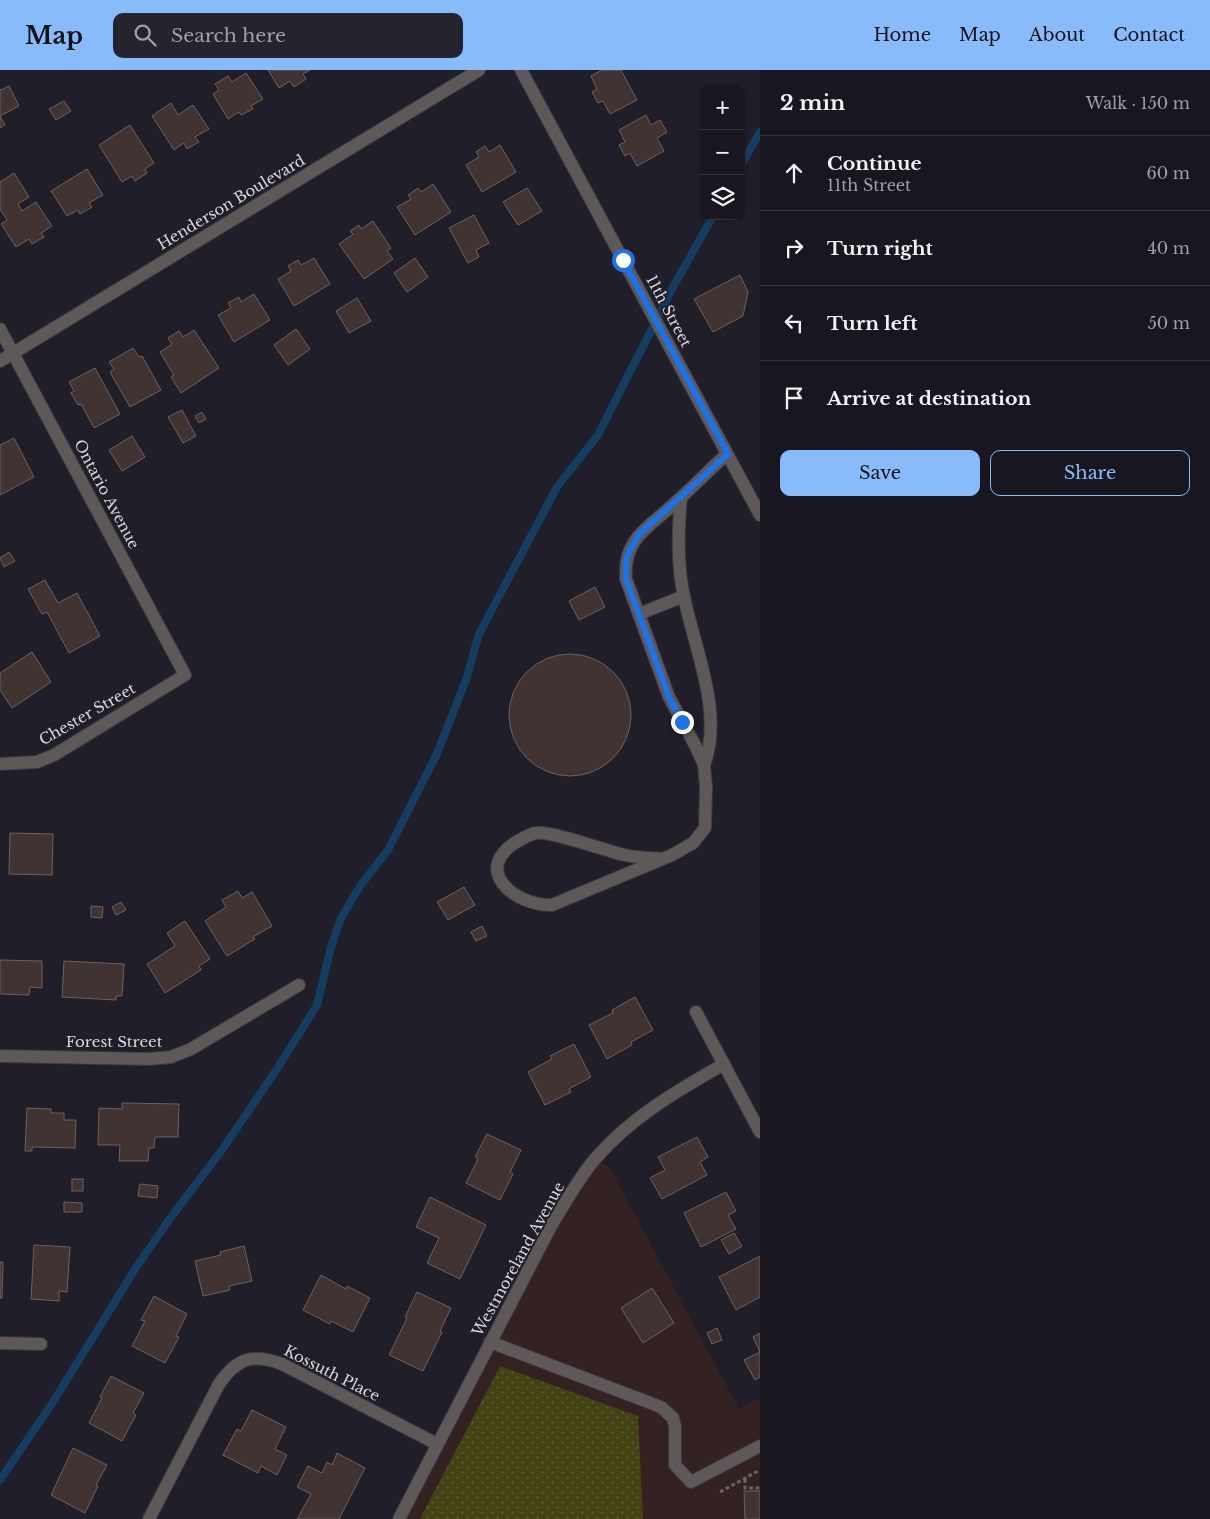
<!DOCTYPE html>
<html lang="en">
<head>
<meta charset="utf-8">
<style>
	body { margin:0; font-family:"Libre Baskerville",serif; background:#25232b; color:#f1f3f6 }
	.controls { position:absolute; right:15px; top:15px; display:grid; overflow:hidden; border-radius:10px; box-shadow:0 1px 4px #0004 }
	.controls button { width:45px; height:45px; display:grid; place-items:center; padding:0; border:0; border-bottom:1px solid #36353c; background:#18161e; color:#f1f3f6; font:25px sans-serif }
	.stop { position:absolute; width:15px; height:15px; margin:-11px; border:4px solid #1a73e8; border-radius:50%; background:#fff }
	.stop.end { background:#1a73e8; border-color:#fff; box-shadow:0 1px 5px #0008 }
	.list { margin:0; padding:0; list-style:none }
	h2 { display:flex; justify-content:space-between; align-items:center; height:65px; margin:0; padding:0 20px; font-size:21px }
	h2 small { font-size:16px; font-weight:400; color:#9f9fa4 }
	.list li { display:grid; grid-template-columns:32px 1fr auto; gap:15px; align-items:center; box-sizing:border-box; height:75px; padding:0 20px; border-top:1px solid #36353c }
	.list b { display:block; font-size:19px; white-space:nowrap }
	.list p { margin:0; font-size:16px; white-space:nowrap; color:#9f9fa4 }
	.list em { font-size:16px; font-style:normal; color:#9f9fa4 }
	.actions { display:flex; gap:10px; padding:15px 20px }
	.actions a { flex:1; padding:11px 0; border:1px solid #88bbfc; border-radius:10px; text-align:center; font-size:18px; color:#88bbfc }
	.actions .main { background:#88bbfc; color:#111 }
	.icon { flex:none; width:28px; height:28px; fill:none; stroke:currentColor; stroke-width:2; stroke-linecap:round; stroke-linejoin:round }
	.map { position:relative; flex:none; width:760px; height:1449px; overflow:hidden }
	header { display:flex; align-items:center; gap:30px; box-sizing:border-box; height:70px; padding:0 25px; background:#88bbfc; color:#111 }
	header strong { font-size:24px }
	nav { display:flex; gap:28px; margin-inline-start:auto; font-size:18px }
	.search { width:350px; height:45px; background:#25232b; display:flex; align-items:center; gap:12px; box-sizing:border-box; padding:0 18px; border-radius:10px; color:#9f9fa4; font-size:19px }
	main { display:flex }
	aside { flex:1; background:#18161e }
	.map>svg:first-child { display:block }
	.education { fill:#342122 }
	.grass { fill:url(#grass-dots) }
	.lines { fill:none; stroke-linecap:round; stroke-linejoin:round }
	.stream { stroke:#133e61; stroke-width:8 }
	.building { fill:#403331; stroke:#6f615e }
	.minor-casing { stroke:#3a3841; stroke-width:14 }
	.path { stroke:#63616a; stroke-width:3; stroke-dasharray:4 2.5; stroke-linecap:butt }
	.minor { stroke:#5f5859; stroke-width:12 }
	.route { stroke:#1a73e8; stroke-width:6 }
	.labels { text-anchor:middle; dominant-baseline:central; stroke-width:4; stroke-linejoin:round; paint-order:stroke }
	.street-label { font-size:15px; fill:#d9d7de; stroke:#201e28 }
</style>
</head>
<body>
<header>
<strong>Map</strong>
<div class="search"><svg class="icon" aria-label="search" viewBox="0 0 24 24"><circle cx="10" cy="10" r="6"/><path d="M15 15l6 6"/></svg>Search here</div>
<nav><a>Home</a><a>Map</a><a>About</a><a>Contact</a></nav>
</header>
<main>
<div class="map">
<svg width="760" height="1449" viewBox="0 0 760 1449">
	<defs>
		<pattern id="grass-dots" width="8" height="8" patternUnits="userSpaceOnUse" patternTransform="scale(1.25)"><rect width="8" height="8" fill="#424213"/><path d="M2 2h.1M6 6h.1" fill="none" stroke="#5d5d35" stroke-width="1.8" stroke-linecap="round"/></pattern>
	</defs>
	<rect width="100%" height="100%" fill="#201e28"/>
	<polygon class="education" points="595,1089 609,1096 739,1339 760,1328 760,1449 399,1449 490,1272"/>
	<polygon class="grass" points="500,1296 638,1346 643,1449 420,1449"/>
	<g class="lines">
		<g class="stream">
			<polyline points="741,95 760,62"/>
			<polyline points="0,1410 53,1332 137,1196 174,1143 222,1080 277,999 317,935 331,877 341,848 360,816 388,780 436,686 466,610 479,564 557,417 598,365 673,217 713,146"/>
		</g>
	</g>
	<g class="building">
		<polygon points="268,0 310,0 303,4 306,9 294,17 290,11 279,18"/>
		<polygon points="602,0 621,0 637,30 610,44 603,31 598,33 592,22 597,19 591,6"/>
		<polygon points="246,3 263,29 251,36 253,39 241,45 239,42 228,49 213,24 219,20 215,14 228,6 232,12"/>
		<polygon points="9,16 19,36 0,46 5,55 0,58 0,19 1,20"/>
		<polygon points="64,31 71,41 56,50 49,39"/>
		<polygon points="171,33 178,45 193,35 209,59 195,67 199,72 187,79 184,73 174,80 152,46"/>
		<polygon points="646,45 651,55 660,50 667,62 657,68 664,81 637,96 630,83 625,86 619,75 625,72 619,60"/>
		<polygon points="130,55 154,93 145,99 147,103 135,111 132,106 122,112 99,75"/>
		<polygon points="500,75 516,102 482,122 466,95 479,87 476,82 485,76 489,82"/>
		<polygon points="87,99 103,125 89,133 92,137 80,144 78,140 67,146 51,121"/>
		<polygon points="14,103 29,127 18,134 22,141 36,132 52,156 41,163 44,167 32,174 29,169 16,177 1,154 7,150 0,139 0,112"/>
		<polygon points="433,114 451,142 415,165 397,137 411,129 408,125 418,118 421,122"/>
		<polygon points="527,118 542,141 518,155 503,132"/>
		<polygon points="474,145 489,173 476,180 479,187 468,193 449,158"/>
		<polygon points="373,151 391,178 387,181 393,189 364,209 339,174 353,164 350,161 359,155 361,159"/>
		<polygon points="314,188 330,214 294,236 278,209 291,201 288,196 298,190 301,195"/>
		<polygon points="415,188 428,207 407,222 394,203"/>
		<polygon points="740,205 748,222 743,246 713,262 694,229"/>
		<polygon points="254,224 270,250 234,272 218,245 231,238 228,233 239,227 241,232"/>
		<polygon points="357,228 371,251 349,263 336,241"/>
		<polygon points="296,259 310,279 288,295 274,275"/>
		<polygon points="194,260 219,298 181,323 171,307 174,305 160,282 172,274 168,268 179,261 183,267"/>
		<polygon points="133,278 139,287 142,286 161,320 130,337 110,302 114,299 109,292"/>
		<polygon points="95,298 120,344 94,358 81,334 78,335 71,323 74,321 69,312"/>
		<polygon points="182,340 196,366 183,373 168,347"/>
		<polygon points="202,342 206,349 199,353 195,346"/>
		<polygon points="132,366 145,387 122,401 109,380"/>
		<polygon points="14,368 34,407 0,425 0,375"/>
		<polygon points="9,482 15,491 4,497 0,488"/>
		<polygon points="45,510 58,533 77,523 100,566 69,583 47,542 42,544 28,519"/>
		<polygon points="595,517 605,537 579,550 569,531"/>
		<polygon points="32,582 51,612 12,638 0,620 0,603"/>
		<circle cx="570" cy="645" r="61"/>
		<polygon points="10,763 53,764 52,805 9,804"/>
		<polygon points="464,817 475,835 448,850 437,832"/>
		<polygon points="238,821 242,828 252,822 272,856 253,867 255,869 227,886 205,851 226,837 222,830"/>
		<polygon points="121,832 126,840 116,845 112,837"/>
		<polygon points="91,836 103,837 102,848 91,847"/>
		<polygon points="185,851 210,889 199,896 201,900 165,923 147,894 175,876 167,863"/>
		<polygon points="482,856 487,866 476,871 471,862"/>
		<polygon points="0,890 42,891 42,918 30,917 29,925 0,924"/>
		<polygon points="64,891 124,894 122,926 116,926 116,930 62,927"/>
		<polygon points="635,927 653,960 631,972 632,975 607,989 589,955 613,943 612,940"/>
		<polygon points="574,974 591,1007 569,1019 571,1022 545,1035 528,1002 552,989 550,986"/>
		<polygon points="122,1033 179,1034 178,1067 155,1067 154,1078 149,1078 148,1091 119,1091 120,1075 98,1075 99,1038 122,1039"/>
		<polygon points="27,1038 51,1039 51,1043 64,1043 64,1050 76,1050 75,1078 32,1077 32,1081 25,1081"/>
		<polygon points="487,1064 521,1080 510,1102 513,1104 500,1130 466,1113 478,1089 475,1087"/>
		<polygon points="697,1067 708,1087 700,1092 707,1105 662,1129 650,1108 665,1100 658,1087"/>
		<rect x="72" y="1109" width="11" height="12"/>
		<polygon points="140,1114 158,1116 157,1128 138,1126"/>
		<polygon points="726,1122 736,1141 728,1145 736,1159 701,1177 684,1143"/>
		<polygon points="430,1127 486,1155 460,1209 427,1193 439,1168 416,1157"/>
		<polygon points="64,1132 82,1133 82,1142 64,1142"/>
		<polygon points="734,1163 742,1176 729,1184 721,1170"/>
		<polygon points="34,1175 70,1177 67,1222 59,1221 59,1231 31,1229"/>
		<polygon points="244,1176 252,1211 229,1216 230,1220 203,1226 195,1191 221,1185 220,1182"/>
		<polygon points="760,1186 760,1227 736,1240 719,1207"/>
		<polygon points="0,1192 3,1192 2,1228 0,1228"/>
		<polygon points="321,1205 346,1219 347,1216 370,1228 353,1262 331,1251 330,1254 303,1240"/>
		<polygon points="652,1218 674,1253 643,1273 621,1238"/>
		<polygon points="417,1222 451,1238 440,1261 442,1262 423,1301 389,1285 407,1248 405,1247"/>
		<polygon points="154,1226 187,1244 176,1266 179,1267 165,1293 132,1276 145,1251 141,1250"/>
		<polygon points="717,1258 722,1270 712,1274 707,1263"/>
		<polygon points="760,1263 760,1307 755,1310 744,1290 760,1282 753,1267"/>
		<polygon points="111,1306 144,1323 133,1343 136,1345 122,1371 89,1353 102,1328 100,1327"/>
		<polygon points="252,1340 286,1357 275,1379 287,1385 277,1405 261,1396 258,1403 223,1385 237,1359 241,1361"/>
		<polygon points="73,1378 107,1395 96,1415 98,1416 85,1443 51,1425"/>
		<polygon points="337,1383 365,1398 339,1449 297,1449 311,1424 297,1417 308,1396 322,1403 327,1392 332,1395"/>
		<polygon points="744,1421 760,1421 760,1449 745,1449"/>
	</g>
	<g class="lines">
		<g class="minor-casing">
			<g id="minor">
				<polyline points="521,0 760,445"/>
				<polyline points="0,259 185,605 54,685 37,692 0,694"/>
				<polyline points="0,291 479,0"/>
				<path d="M681,428C678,458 677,486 682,516C691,572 725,640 704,695"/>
				<polyline points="639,544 684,526"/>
				<path d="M663,789C651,788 637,788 625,785C606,781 550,760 535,763C529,765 523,768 518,771C471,798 513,836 552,835L672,785L693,773L705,758L706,717L704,695L696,677L669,627L626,509C623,467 650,457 676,432C694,416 709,400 727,384"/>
				<polyline points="696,942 760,1062"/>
				<polyline points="0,986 149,989 171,987 191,979 299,915"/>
				<polyline points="490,1272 661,1337 673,1348 675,1356 675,1395 691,1412 760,1376"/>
				<polyline points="0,1273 41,1274"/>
				<path d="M149,1449L219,1314C237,1288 252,1283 282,1294L437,1374"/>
				<path d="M399,1449L551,1156C565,1133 578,1109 595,1089C631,1047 677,1021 724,994"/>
			</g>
		</g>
		<g class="path">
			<polyline points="745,1409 745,1418 760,1418"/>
			<polyline points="720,1422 760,1400"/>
		</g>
		<use href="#minor" class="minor"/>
	</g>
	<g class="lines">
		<polyline class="route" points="623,190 728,384 639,464 627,486 626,497 626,509 669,627 682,652"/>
	</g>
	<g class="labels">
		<g class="street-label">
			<text transform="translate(231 132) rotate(-31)">Henderson Boulevard</text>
			<text transform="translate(669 241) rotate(62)">11th Street</text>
			<text transform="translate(107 424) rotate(62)">Ontario Avenue</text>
			<text transform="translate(87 644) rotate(-30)">Chester Street</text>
			<text x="114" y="971">Forest Street</text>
			<text transform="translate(518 1189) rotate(-61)">Westmoreland Avenue</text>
			<text transform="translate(332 1303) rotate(27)">Kossuth Place</text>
		</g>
	</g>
</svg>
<div class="controls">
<button>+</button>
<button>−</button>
<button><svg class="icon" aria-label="layers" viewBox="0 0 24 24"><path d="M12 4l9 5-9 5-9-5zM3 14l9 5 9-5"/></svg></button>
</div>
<div class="stop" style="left:623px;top:190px"></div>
<div class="stop end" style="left:682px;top:652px"></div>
</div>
<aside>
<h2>2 min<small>Walk · 150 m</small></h2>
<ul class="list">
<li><svg class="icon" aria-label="ahead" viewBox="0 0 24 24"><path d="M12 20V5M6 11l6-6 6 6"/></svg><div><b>Continue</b><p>11th Street</p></div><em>60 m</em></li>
<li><svg class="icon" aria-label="right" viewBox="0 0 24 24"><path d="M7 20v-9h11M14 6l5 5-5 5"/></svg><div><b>Turn right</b></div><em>40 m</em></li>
<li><svg class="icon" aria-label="left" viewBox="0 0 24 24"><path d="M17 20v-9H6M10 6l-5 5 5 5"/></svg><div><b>Turn left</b></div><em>50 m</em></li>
<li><svg class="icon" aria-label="arrive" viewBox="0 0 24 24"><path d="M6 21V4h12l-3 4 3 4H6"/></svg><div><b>Arrive at destination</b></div></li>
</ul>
<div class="actions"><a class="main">Save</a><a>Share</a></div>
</aside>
</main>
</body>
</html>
